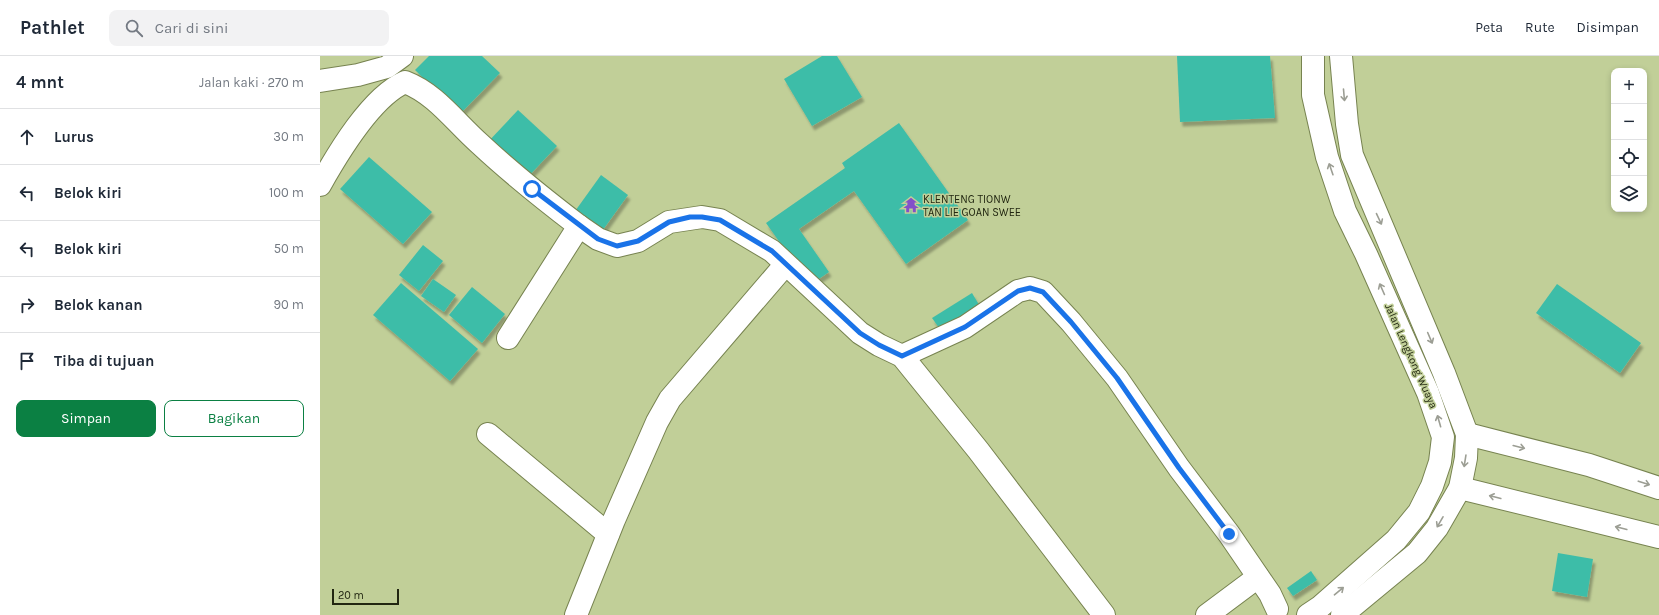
<!DOCTYPE html>
<html lang="id">
<head>
<meta charset="utf-8">
<style>
	body { margin:0; font-family:Karla,sans-serif; background:#f2f2f3; color:#1f2937 }
	.controls { position:absolute; right:12px; top:12px; display:grid; overflow:hidden; border-radius:8px; box-shadow:0 2px 6px #0003 }
	.controls button { width:36px; height:36px; display:grid; place-items:center; padding:0; border:0; border-bottom:1px solid #e0e1e3; background:#fff; color:#1f2937; font:20px sans-serif }
	.scale { position:absolute; left:12px; bottom:10px; width:67px; box-sizing:border-box; padding-left:4px; border:2px solid #222711; border-top:0; font-size:11px; line-height:14px; white-space:nowrap; color:#222711; -webkit-text-stroke:3px #c1cf98; paint-order:stroke }
	.stop { position:absolute; width:12px; height:12px; margin:-9px; border:3px solid #1a73e8; border-radius:50%; background:#fff }
	.stop.end { background:#1a73e8; border-color:#fff; box-shadow:0 1px 4px #0008 }
	.list { margin:0; padding:0; list-style:none }
	h2 { display:flex; justify-content:space-between; align-items:center; height:52px; margin:0; padding:0 16px; font-size:17px }
	h2 small { font-size:13px; font-weight:400; color:#747a83 }
	.list li { display:grid; grid-template-columns:26px 1fr auto; gap:12px; align-items:center; box-sizing:border-box; height:56px; padding:0 16px; border-top:1px solid #e0e1e3 }
	.list b { display:block; font-size:15px; white-space:nowrap }
	.list em { font-size:13px; font-style:normal; color:#747a83 }
	.actions { display:flex; gap:8px; padding:12px 16px }
	.actions a { flex:1; padding:9px 0; border:1px solid #0b8043; border-radius:8px; text-align:center; font-size:14px; color:#0b8043 }
	.actions .main { background:#0b8043; color:#fff }
	.icon { flex:none; width:22px; height:22px; fill:none; stroke:currentColor; stroke-width:2; stroke-linecap:round; stroke-linejoin:round }
	.map { position:relative; flex:none; width:1339px; height:559px; overflow:hidden }
	header { display:flex; align-items:center; gap:24px; box-sizing:border-box; height:56px; padding:0 20px; background:#fff; border-bottom:1px solid #e0e1e3 }
	header strong { font-size:19px }
	nav { display:flex; gap:22px; margin-inline-start:auto; font-size:14px }
	.search { width:280px; height:36px; background:#f2f2f3; display:flex; align-items:center; gap:10px; box-sizing:border-box; padding:0 14px; border-radius:8px; color:#747a83; font-size:15px }
	main { display:flex }
	aside { flex:1; background:#fff }
	.map>svg:first-child { display:block }
	.building { fill:#3ebda8; filter:url(#shadow) }
	.lines { fill:none; stroke-linecap:round; stroke-linejoin:round }
	.minor-casing { stroke:#778350; stroke-width:24 }
	.minor { stroke:#fff; stroke-width:22 }
	.oneway { stroke:#9c9e94 }
	.route { stroke:#1a73e8; stroke-width:5 }
	.labels { text-anchor:middle; dominant-baseline:central; stroke-width:3; stroke-linejoin:round; paint-order:stroke }
	.poi-label { font-size:11px; fill:#222711; stroke:#c1cf98; text-anchor:start }
	.street-label { font-size:11px; fill:#222711; stroke:#c1cf98 }
</style>
</head>
<body>
<header>
<strong>Pathlet</strong>
<div class="search"><svg class="icon" aria-label="search" viewBox="0 0 24 24"><circle cx="10" cy="10" r="6"/><path d="M15 15l6 6"/></svg>Cari di sini</div>
<nav><a>Peta</a><a>Rute</a><a>Disimpan</a></nav>
</header>
<main>
<aside>
<h2>4 mnt<small>Jalan kaki · 270 m</small></h2>
<ul class="list">
<li><svg class="icon" aria-label="ahead" viewBox="0 0 24 24"><path d="M12 20V5M6 11l6-6 6 6"/></svg><div><b>Lurus</b></div><em>30 m</em></li>
<li><svg class="icon" aria-label="left" viewBox="0 0 24 24"><path d="M17 20v-9H6M10 6l-5 5 5 5"/></svg><div><b>Belok kiri</b></div><em>100 m</em></li>
<li><svg class="icon" aria-label="left" viewBox="0 0 24 24"><path d="M17 20v-9H6M10 6l-5 5 5 5"/></svg><div><b>Belok kiri</b></div><em>50 m</em></li>
<li><svg class="icon" aria-label="right" viewBox="0 0 24 24"><path d="M7 20v-9h11M14 6l5 5-5 5"/></svg><div><b>Belok kanan</b></div><em>90 m</em></li>
<li><svg class="icon" aria-label="arrive" viewBox="0 0 24 24"><path d="M6 21V4h12l-3 4 3 4H6"/></svg><div><b>Tiba di tujuan</b></div></li>
</ul>
<div class="actions"><a class="main">Simpan</a><a>Bagikan</a></div>
</aside>
<div class="map">
<svg width="1339" height="559" viewBox="0 0 1339 559">
	<defs>
		<filter id="shadow"><feDropShadow dx="2.5" dy="4.5" stdDeviation="1" flood-color="#0004"/></filter>
	</defs>
	<rect width="100%" height="100%" fill="#c1cf98"/>
	<g class="building">
		<polygon points="109,0 162,0 180,17 140,58 95,14"/>
		<polygon points="502,0 517,0 542,41 492,70 464,23"/>
		<polygon points="857,0 950,0 955,62 860,66"/>
		<polygon points="198,54 237,90 205,124 166,88"/>
		<polygon points="579,67 648,164 586,208 534,135 479,173 509,216 490,229 446,167 525,112 522,107"/>
		<polygon points="49,101 112,156 83,188 20,133"/>
		<polygon points="281,119 308,139 280,178 253,158"/>
		<polygon points="103,189 123,205 99,235 79,219"/>
		<polygon points="113,223 136,239 124,256 101,240"/>
		<polygon points="81,227 158,293 130,325 53,259"/>
		<polygon points="1237,228 1321,287 1300,317 1216,257"/>
		<polygon points="152,231 185,258 162,287 129,259"/>
		<polygon points="652,237 661,252 622,276 612,262"/>
		<polygon points="1238,497 1273,503 1267,541 1232,535"/>
		<polygon points="991,515 997,524 973,540 967,532"/>
	</g>
	<g class="lines">
		<g class="minor-casing">
			<g id="minor">
				<polyline points="1021,0 1027,68 1032,99 1124,317 1147,378 1146,402 1140,432 1117,472 1097,497 1022,559"/>
				<polyline points="0,25 38,19 67,11 82,0"/>
				<path d="M0,129C18,97 51,41 85,26C116,38 135,66 160,88C191,117 225,144 259,170"/>
				<polyline points="188,282 259,170 278,183 297,190 318,185 349,166 382,161 400,164 452,195 540,277 559,289 582,300 658,394 784,559"/>
				<polyline points="582,300 645,271 698,235 710,232 723,236 751,266 797,322 859,412 909,478 950,538 957,553"/>
				<polyline points="168,378 288,478"/>
				<polyline points="1147,378 1269,409 1339,432"/>
				<polyline points="1140,432 1339,481"/>
				<polyline points="256,559 294,464 337,366 350,343 465,209"/>
				<polyline points="887,559 938,521"/>
				<polyline points="988,559 1000,551 1076,484 1099,456 1112,430 1120,406 1123,381 1108,337 1046,198 1025,155 1007,101 993,39 993,0"/>
			</g>
		</g>
		<use href="#minor" class="minor"/>
	</g>
	<defs><path id="oneway-shaft" d="M-6 0H5M1.5-3L5.5 0L1.5 3" fill="none" stroke-width="1.6" stroke-linecap="round" stroke-linejoin="round"/></defs>
	<g class="oneway">
		<use href="#oneway-shaft" transform="translate(1024 39) rotate(85)"/>
		<use href="#oneway-shaft" transform="translate(1011 113) rotate(-109)"/>
		<use href="#oneway-shaft" transform="translate(1059 163) rotate(65)"/>
		<use href="#oneway-shaft" transform="translate(1062 233) rotate(-114)"/>
		<use href="#oneway-shaft" transform="translate(1110 282) rotate(67)"/>
		<use href="#oneway-shaft" transform="translate(1119 365) rotate(-106)"/>
		<use href="#oneway-shaft" transform="translate(1199 391) rotate(14)"/>
		<use href="#oneway-shaft" transform="translate(1145 405) rotate(99)"/>
		<use href="#oneway-shaft" transform="translate(1324 427) rotate(18)"/>
		<use href="#oneway-shaft" transform="translate(1175 441) rotate(-166)"/>
		<use href="#oneway-shaft" transform="translate(1120 466) rotate(120)"/>
		<use href="#oneway-shaft" transform="translate(1301 472) rotate(-166)"/>
		<use href="#oneway-shaft" transform="translate(1019 535) rotate(-40)"/>
	</g>
	<g class="lines">
		<polyline class="route" points="212,133 278,183 297,190 318,185 349,166 370,161 382,161 400,164 452,195 540,277 559,289 582,300 645,271 698,235 710,232 723,236 751,266 797,322 859,412 909,478"/>
	</g>
	<defs>
		<g id="temple-bare" transform="scale(1.2)"><path d="M0-6L5-2H3V0L6.5 2.5H4V6H1.5V3h-3V6H-4V2.5H-6.5L-3 0V-2H-5Z" fill="#8350c9" stroke="#c1cf98" stroke-width="2.5" paint-order="stroke"/></g>
	</defs>
	<g fill-rule="evenodd">
		<use href="#temple-bare" x="591" y="149"/>
	</g>
	<g class="labels">
		<g class="poi-label">
			<text x="603" y="143">KLENTENG TIONW<tspan x="603" dy="13">TAN LIE GOAN SWEE</tspan></text>
		</g>
		<g class="street-label">
			<text transform="translate(1091 300) rotate(66)">Jalan Lengkong Wuaya</text>
		</g>
	</g>
</svg>
<div class="controls">
<button>+</button>
<button>−</button>
<button><svg class="icon" aria-label="locate" viewBox="0 0 24 24"><circle cx="12" cy="12" r="6"/><path d="M12 2v4M12 18v4M2 12h4M18 12h4"/></svg></button>
<button><svg class="icon" aria-label="layers" viewBox="0 0 24 24"><path d="M12 4l9 5-9 5-9-5zM3 14l9 5 9-5"/></svg></button>
</div>
<div class="scale">20 m</div>
<div class="stop" style="left:212px;top:133px"></div>
<div class="stop end" style="left:909px;top:478px"></div>
</div>
</main>
</body>
</html>
